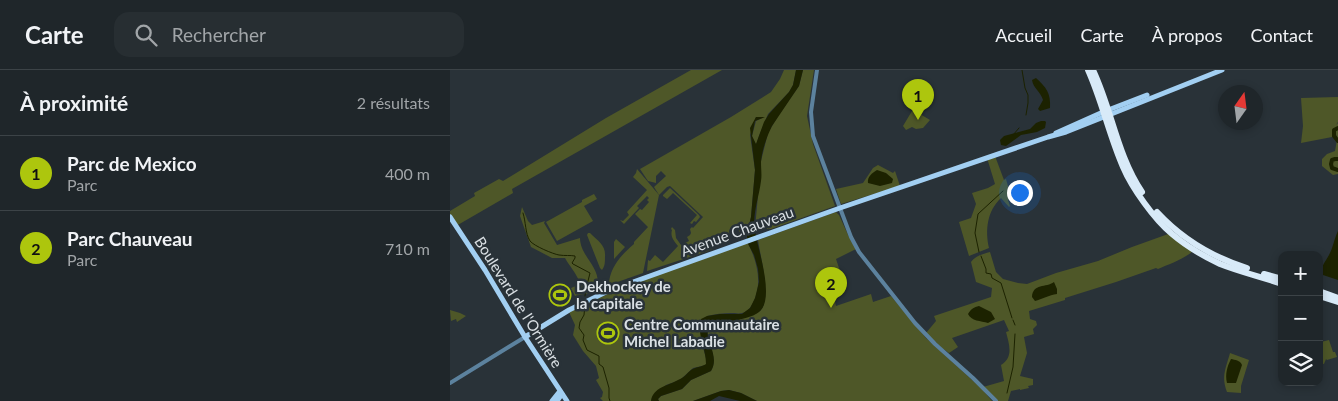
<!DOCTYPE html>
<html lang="fr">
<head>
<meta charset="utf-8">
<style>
	body { margin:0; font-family:Lato,sans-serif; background:#272e32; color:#f1f3f6 }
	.controls { position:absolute; right:15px; bottom:15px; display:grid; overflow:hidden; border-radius:10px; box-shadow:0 2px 8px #0003 }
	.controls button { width:45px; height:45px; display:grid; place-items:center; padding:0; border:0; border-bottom:1px solid #3c4347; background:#1f262a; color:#f1f3f6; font:25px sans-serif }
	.compass { position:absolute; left:768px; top:15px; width:45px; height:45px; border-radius:50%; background:#1f262a; box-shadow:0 2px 8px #0003; rotate:14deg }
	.you { position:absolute; left:569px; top:122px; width:18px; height:18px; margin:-12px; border:4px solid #fff; border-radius:50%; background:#1a73e8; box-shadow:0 0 0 8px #1a73e833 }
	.badge { display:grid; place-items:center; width:32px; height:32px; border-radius:50%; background:#adc60d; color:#111; font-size:16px; font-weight:700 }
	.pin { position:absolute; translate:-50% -41px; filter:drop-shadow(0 1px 2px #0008) }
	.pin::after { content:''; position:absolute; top:26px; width:18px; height:15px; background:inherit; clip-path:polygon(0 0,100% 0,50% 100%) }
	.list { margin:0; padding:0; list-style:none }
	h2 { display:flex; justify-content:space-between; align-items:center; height:65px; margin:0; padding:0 20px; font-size:21px }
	h2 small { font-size:16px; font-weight:400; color:#a1a5a8 }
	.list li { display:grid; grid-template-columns:32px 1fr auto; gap:15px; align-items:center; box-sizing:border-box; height:75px; padding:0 20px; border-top:1px solid #3c4347 }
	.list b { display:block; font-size:19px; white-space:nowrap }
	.list p { margin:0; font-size:16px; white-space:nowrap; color:#a1a5a8 }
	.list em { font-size:16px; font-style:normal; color:#a1a5a8 }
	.icon { flex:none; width:28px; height:28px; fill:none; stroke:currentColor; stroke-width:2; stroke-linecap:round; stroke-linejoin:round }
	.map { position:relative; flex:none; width:888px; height:331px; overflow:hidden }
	header { display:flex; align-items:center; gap:30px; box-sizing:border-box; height:70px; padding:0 25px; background:#1f262a; border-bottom:1px solid #3c4347 }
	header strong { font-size:24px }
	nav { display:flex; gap:28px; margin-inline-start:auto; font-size:18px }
	.search { width:350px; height:45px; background:#272e32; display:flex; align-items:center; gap:12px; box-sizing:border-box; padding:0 18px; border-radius:15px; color:#a1a5a8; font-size:19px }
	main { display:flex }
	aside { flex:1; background:#1f262a }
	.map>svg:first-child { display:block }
	.green { fill:#4e5728 }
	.water { fill:#1c2200 }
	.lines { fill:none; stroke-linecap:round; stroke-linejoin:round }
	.stream { stroke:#1c2200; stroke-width:1 }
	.river { stroke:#1c2200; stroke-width:4 }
	.minor { stroke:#5c829e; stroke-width:4 }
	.major { stroke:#a2cff2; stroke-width:5 }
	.highway { stroke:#d8eaf8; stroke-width:6 }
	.labels { text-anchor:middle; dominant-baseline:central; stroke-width:5; stroke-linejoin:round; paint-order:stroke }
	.street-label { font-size:15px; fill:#dae0e4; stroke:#293238 }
	.poi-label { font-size:15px; font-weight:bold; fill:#dae0e4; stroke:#293238; text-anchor:start }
</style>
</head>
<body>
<header>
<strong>Carte</strong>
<div class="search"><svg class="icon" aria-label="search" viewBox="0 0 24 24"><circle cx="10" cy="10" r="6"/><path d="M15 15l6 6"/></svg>Rechercher</div>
<nav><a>Accueil</a><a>Carte</a><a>À propos</a><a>Contact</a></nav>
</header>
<main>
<aside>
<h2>À proximité<small>2 résultats</small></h2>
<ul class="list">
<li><span class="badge">1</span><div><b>Parc de Mexico</b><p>Parc</p></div><em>400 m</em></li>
<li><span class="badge">2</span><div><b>Parc Chauveau</b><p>Parc</p></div><em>710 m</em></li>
</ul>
</aside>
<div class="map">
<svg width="888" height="331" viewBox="0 0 888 331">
	<rect width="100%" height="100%" fill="#293238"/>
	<g class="green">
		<polygon points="241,0 272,0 62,119 63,123 6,156 0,147 0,141 25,126 24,123 49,109 53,111 156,48"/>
		<path d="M334,0H346L343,15L339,22L318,44L309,66L306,75L302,66L306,51L312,48L306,47L300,65L305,100L301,147L297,164L291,166C289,161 288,156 283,155L279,161L280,170L258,181L197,201L198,190L200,191L205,185L213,192L228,176C224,171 220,167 222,160L221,159L222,157L225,160L226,168L231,175L239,171L237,167L240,165L241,163L240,159L242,157L243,158L253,147L220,116L217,117L209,125L204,117L216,106L211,101L206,106V113L198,111L190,99L281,47L321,22L330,9Z"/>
		<polygon points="353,0 364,0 357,46 363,74 385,136 321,159 305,159 311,91 318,63 328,46 349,16"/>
		<polygon points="888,27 888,52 886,55 888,53 888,104 883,105 872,96 872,89 877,84 885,81 887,70 885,58 883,61 882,67 851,73 853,56 851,28"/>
		<polygon points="462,41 465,41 480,50 473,58 466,59 462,57 456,60 453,56"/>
		<path d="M545,86L554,110L556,109L561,127L558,130L560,136L559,137L551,128C537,141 535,160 539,178L519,186L509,152L521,148L526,134L522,123L538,118L545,114L537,88Z"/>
		<polygon points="428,95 443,103 445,101 450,116 391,134 386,119 413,113 423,98"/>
		<path d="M187,99L209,125L193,203L159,215C159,198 172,184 184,174V172L198,157L185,144L190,139L192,140L199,132L197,130L199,128L197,126L187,136L189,138L174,154L170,150L173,151L179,145L177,142L197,120L183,107L186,103Z"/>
		<polygon points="220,118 249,145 250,147 246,152 244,151 242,154 240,153 247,145 223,123 217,129 213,126 213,125"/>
		<polygon points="144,124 147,129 134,136 143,151 107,171 96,152 132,132 132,130"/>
		<path d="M72,137L78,151L82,155L95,151L94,153L107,175L130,168C130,187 153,198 147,220L144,222L125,226L121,218L128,215L129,211C125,201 120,197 115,188H102L81,177L70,146Z"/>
		<path d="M386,142L389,145L399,167L406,179L386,189L390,201L383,203L382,217L386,236L421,224L423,232L441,226L476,268L532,319L542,331H307L291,323L279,320L271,321L243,331H209L208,329L211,326L232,319L241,310L261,301C270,286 253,269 259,254C268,247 271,252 281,251C287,249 305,245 310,241C322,231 310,184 308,170Z"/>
		<path d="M138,163H140C148,171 156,175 155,187C155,192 155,196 152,200L150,198L137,165Z"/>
		<path d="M721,163L744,180C735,189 719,194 708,199L706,198L666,212L615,228V230L579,241L580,249L586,251L587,255L583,259L584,264L574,267L577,283L570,306L583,309V315L578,316L579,318L570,320V319L561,321L558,331H546L533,317L554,311L551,295C564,287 559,274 556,262L559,261L554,250L502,268L508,277L499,283L492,278L476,263L486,251L484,246L541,227L542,218L526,212L521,192C525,186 533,184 540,182L546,202L553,209L568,213L577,214L606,203L648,191L682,177Z"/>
		<polygon points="166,169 175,177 164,189 164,172"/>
		<path d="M298,173C307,192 313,213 303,233C301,237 297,242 292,243C289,244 284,243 281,243C273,243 265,244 257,246L251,271L256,288V295L243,298L230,310L216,315L201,330V331H153L150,328L152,327L153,322L146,310L149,308L146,296L133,281L123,265L125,255L119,242L180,214Z"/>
		<polygon points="0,240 10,243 16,246 7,252 6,249 1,251"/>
		<polygon points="879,270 883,282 885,282 887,287 877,290 876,289 874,294 869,293 869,271 871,272"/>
		<path d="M780,283L799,290L791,316V323L777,322C771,306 776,298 780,283Z"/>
	</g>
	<g class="water">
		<path d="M346,0H353L349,16L322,56C317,66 312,80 311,92C311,99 312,105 311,111C309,127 302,145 305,160C307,178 326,228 309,242C303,247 289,250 281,251C272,251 267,248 259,254C252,269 271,285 261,301L241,310L232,319L211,326L208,329L209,331H201C203,317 218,316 228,310C234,308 237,303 241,300C245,297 252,297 256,294C256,277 247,268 251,249L257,246L270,244H292L300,238L305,228L309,212L308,199L304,185L297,172V164L301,147L305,100L300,58L306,47H315L305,51L302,66L306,74L314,52L319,44L339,22L343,15Z"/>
		<path d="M586,8C596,17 601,23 600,38L590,41L588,39L593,30C591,22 583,18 582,10Z"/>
		<polygon points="591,51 595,51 596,52 595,58 587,62 571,65 556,76 551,75 550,70 554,66 580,59 586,53"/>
		<path d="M427,100L436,103L443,109L442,113L430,116L418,113C417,107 422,103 427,100Z"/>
		<path d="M888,161V210L870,204C872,195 875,192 879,185C883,178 884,169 888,161Z"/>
		<path d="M604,212L607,219V224C599,225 592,229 585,231L582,227C583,213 596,218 604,212Z"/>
		<path d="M529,236L541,242L545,249L538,253C531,251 521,251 518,244C521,239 524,237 529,236Z"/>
		<path d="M781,289C785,290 790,290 792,295L786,313H777C775,304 777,297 781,289Z"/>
		<polygon points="279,320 291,323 307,331 290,331 269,326 260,331 243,331 271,321"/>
	</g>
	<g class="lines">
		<g class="stream">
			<polyline points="572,0 575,18 578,25 578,33 576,45"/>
			<polyline points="563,65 569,58"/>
			<path d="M73,143C76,152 75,163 80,171C84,176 103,184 109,185C115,186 120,185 125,186V188L122,193L123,194L140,203L136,219L135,226"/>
			<polyline points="529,182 525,163 528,144 553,121"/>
			<polyline points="531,186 536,199 536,203 541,204 542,208 551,213 562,248"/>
			<polyline points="135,235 134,245 130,252 129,258 134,265 133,270 137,280 149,286 149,294 153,297 159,318 159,328 160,331"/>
			<polyline points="563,250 565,255"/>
			<polyline points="557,323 563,297 565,264"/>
		</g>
		<g class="river">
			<polyline points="888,58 884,60 884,66 888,71"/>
			<polyline points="888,89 885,89 882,90 881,94 882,98 888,100"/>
		</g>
		<g class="minor">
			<polyline points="367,0 361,42 363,66 390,138 401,167 409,182 465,253 485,274 523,308 546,331"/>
			<polyline points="0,313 75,267"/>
		</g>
		<g class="major">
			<polyline points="606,63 653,42 697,25"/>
			<polyline points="0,147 35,200 75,267 117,331"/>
			<polyline points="75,267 119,240 158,221 390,138 598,67 616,62 772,0"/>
			<polyline points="102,331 110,321"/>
			<polyline points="107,331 112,324"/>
		</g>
		<g class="highway">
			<path d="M638,0C652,31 659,65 673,97C682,118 704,149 722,164C736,176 753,186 770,194C790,202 812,207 832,214"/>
			<path d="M643,0C662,40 667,85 692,122"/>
			<path d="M707,142C732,169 762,187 797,198"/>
			<polyline points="814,204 832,209"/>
			<polyline points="869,221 888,228"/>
			<polyline points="869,226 888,232"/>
		</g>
	</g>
	<defs>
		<g id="stadium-ring" transform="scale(1.125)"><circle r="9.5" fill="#293238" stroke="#adc60d" stroke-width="1.5"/><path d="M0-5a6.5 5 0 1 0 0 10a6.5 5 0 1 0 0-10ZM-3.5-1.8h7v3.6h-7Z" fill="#adc60d"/></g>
	</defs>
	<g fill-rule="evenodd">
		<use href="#stadium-ring" x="110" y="225"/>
		<use href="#stadium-ring" x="158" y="263"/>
	</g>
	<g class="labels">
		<g class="street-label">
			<text transform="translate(287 161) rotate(-20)">Avenue Chauveau</text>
			<text transform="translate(69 232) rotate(58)">Boulevard de l'Ormière</text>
		</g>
		<g class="poi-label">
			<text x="126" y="216">Dekhockey de<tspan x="126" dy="17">la capitale</tspan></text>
			<text x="174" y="254">Centre Communautaire<tspan x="174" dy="17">Michel Labadie</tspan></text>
		</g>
	</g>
</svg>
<div class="controls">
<button>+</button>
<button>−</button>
<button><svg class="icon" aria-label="layers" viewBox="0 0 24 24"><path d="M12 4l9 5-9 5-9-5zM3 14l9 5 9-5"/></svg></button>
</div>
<svg class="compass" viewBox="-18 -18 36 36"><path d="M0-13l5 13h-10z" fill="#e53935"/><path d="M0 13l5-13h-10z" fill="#a1a5a8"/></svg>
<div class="you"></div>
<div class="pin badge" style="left:468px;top:50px">1</div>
<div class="pin badge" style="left:381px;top:238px">2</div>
</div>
</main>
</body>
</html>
